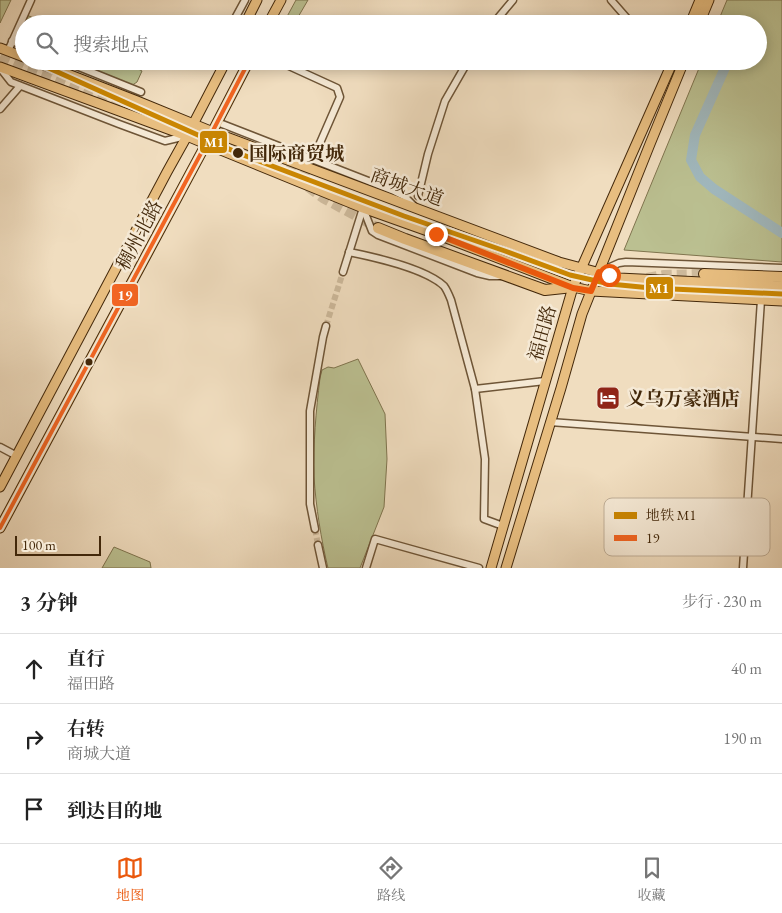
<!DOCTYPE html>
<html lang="zh">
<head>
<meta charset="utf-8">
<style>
	body { margin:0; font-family:"EB Garamond","Noto Serif SC",serif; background:#f6f6f6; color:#222 }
	.scale { position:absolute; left:15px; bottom:12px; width:86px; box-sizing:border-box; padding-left:5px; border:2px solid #43280a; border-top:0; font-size:14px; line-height:18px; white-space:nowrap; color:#43280a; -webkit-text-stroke:4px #f5e9d5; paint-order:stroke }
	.stop { position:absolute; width:15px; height:15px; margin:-11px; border:4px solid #ea580c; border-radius:50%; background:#fff }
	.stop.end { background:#ea580c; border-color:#fff; box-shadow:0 1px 5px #0008 }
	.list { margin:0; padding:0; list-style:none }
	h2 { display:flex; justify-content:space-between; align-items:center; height:65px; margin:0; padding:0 20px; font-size:21px }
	h2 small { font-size:16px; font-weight:400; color:#767676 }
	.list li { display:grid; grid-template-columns:32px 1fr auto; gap:15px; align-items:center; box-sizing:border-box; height:70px; padding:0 20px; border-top:1px solid #e0e0e0 }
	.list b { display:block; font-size:19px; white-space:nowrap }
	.list p { margin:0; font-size:16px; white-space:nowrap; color:#767676 }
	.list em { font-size:16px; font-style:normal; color:#767676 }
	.icon { flex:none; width:28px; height:28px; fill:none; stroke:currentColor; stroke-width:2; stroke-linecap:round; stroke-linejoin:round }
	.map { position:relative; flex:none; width:782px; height:568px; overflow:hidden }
	.search { position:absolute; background:#fff; box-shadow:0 2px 12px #0003; left:15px; right:15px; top:15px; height:55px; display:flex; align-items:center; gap:12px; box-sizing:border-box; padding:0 18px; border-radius:28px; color:#767676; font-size:19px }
	.sheet { height:275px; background:#fff }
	nav { display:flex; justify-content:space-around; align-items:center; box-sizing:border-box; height:70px; border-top:1px solid #e0e0e0; background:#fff; font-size:14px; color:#767676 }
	nav a { display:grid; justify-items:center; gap:2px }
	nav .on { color:#ea580c }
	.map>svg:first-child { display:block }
	.green { fill:#bbc091; stroke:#7f744e }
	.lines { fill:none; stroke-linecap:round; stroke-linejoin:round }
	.river { stroke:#a0b8be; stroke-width:10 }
	.minor-tunnel { stroke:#cdb99b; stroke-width:6; stroke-dasharray:6 3; stroke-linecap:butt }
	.highway-tunnel { stroke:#cdb99b; stroke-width:10; stroke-dasharray:10 5; stroke-linecap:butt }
	.minor-casing { stroke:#6e5537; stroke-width:9 }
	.major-casing { stroke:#43280a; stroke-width:11 }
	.highway-casing { stroke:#43280a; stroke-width:12 }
	.minor { stroke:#f5e9d5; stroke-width:6 }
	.major { stroke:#e8be80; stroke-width:9 }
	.highway { stroke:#e8be80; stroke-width:10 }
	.bus-1-casing { stroke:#f5e9d5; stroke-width:8 }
	.bus-1 { stroke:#f26522; stroke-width:4 }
	.metro-1-casing { stroke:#f5e9d5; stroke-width:9 }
	.metro-1 { stroke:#ca8602; stroke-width:5 }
	.route { stroke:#ea580c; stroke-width:6 }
	.stop-dot { fill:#43280a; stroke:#f5e9d5; stroke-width:2 }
	.labels { text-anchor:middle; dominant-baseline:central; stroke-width:5; stroke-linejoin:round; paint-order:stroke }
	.stop-label { font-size:19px; font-weight:bold; fill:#43280a; stroke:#f5e9d5; text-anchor:start }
	.street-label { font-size:19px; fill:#43280a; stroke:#f5e9d5 }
	.poi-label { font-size:19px; font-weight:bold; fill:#43280a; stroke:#f5e9d5; text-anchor:start }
	.key { fill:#f5e9d5; stroke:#c0af98; stroke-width:1 }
	.key-label { font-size:14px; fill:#43280a }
	.line-badge { stroke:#f5e9d5; stroke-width:2 }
	.badge-label { font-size:14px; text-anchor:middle; font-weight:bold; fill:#fff }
</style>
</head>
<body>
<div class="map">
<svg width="782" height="568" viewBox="0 0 782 568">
	<rect width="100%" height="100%" fill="#f0ddbf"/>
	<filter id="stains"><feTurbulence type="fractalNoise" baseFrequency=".004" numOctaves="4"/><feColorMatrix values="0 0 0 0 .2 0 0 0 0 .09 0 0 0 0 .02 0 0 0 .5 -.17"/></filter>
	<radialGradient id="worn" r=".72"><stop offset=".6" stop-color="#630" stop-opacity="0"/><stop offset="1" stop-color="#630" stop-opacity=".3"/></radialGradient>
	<g class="green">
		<polygon points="0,0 11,0 0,23"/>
		<polygon points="296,0 308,0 294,24 283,24"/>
		<polygon points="727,0 782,0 782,262 624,250 702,61 758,61 758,24 717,24"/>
		<path d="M27,15L46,24H24V42C16,33 23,24 27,15Z"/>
		<polygon points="69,61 123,61 142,71 137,82 131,86"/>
		<path d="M358,359L385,414L387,459L384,507L360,568H328C321,539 316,507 314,477C313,444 316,411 320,378L322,370L328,367L334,368Z"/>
		<polygon points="114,547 150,562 151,568 102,568"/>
	</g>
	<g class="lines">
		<g class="river">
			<polyline points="744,24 745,23"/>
			<polyline points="728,61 695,135 691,160 700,177 714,189 782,233"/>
		</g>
		<g class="minor-tunnel">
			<polyline points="326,326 343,272"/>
			<polyline points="315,529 318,545"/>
		</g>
		<g class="highway-tunnel">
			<polyline points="0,57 24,68 152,119"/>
			<polyline points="146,113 310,176"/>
			<polyline points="300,178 446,233"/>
			<polyline points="308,187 323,198 378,228"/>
			<polyline points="440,226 510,254"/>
			<polyline points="503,256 568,278 609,286 659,291"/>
			<polyline points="647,278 664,275 704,274"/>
			<polyline points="651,285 782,292"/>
		</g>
		<g class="minor-casing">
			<g id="minor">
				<polyline points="611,0 632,24"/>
				<polyline points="232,24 245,0"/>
				<polyline points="493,24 513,0"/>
				<polyline points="12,41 24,46"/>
				<polyline points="8,51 31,0"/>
				<polyline points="64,61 141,92"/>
				<polyline points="278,61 337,88 340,97 313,159"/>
				<polyline points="0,68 11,82 119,124 165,141 186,136"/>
				<polyline points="0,109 20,86"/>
				<polyline points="217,122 394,191 404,196 415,207"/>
				<polyline points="418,196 428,154 445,101 468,61"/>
				<polyline points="363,208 372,231 378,235 477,273 490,276 500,276"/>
				<path d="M349,252C374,257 426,269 444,286C447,290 449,295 451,300L475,389L485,459L484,519L503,526"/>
				<polyline points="343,272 363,208"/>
				<polyline points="599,272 619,263 626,262 782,268"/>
				<polyline points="475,389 545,381"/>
				<polyline points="550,422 782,439"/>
				<polyline points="0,447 17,456"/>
				<polyline points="315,529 310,504 310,411 323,337 326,326"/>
				<polyline points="318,545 323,568"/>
				<polyline points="366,568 375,539 479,568"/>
				<polyline points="743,568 761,300"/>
			</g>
		</g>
		<g class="major-casing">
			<g id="major">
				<polyline points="245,24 257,0"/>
				<polyline points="268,24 281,0"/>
				<polyline points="690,24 700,0"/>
				<polyline points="699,24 709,0"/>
				<polyline points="0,48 24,57"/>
				<polyline points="34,61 137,101 213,132 559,262 619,278 782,286"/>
				<polyline points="0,67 187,136 206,144 363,208 436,234 573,287 591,291 782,301"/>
				<polyline points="0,487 167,172 187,136 226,61"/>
				<polyline points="0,528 206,144 249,61"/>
				<polyline points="491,568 573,287 673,61"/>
				<polyline points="506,568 561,388 582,314 650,144 684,61"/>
			</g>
		</g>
		<g class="highway-casing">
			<g id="highway">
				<polyline points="378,228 405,239 545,290 573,287"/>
				<polyline points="704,274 782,277"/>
			</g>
		</g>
		<use href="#minor" class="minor"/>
		<use href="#major" class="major"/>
		<use href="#highway" class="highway"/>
		<g class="bus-1-casing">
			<polyline id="bus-1" points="0,528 206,144 249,61"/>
		</g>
		<use href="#bus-1" class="bus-1"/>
		<g class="metro-1-casing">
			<polyline id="metro-1" points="33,61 238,153 404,216 505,251 570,275 610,284 651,288 782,294"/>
		</g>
		<use href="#metro-1" class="metro-1"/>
	</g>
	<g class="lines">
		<polyline class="route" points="436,234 573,288 591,291 599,272 609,275"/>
	</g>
	<defs>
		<g id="hotel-square" transform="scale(1.25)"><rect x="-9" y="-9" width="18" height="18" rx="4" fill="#8f2418" stroke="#f5e9d5"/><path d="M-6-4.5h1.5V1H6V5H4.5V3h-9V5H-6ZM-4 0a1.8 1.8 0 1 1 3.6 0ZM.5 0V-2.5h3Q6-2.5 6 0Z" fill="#fff"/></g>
	</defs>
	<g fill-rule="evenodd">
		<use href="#hotel-square" x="608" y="398"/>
	</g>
	<g class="stop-dot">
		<circle cx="238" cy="153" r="6"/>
		<circle cx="89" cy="362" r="4.5"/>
	</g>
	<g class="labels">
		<g class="stop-label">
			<text x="249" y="153">国际商贸城</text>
		</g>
		<g class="street-label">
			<text transform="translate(407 187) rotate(20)">商城大道</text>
			<text transform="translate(139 235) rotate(-62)">稠州北路</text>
			<text transform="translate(542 333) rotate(-74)">福田路</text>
		</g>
		<g class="poi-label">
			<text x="626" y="398">义乌万豪酒店</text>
		</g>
	</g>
	<rect x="604" y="498" width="166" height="58" rx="8" class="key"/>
	<rect x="614" y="512" width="23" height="7" fill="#ca8602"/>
	<rect x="614" y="535" width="23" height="6" fill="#f26522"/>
	<g class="key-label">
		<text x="646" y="520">地铁 M1</text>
		<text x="646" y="543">19</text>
	</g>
	<g class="line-badge">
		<rect x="199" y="130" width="29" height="24" rx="5" fill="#ca8602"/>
		<rect x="645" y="276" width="29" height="24" rx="5" fill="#ca8602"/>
		<rect x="111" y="283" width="28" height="24" rx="5" fill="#f26522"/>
	</g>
	<g class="badge-label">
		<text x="214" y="147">M1</text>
		<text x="659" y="293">M1</text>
		<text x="125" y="300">19</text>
	</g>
	<rect width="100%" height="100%" filter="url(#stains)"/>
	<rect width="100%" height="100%" fill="url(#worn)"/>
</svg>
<div class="scale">100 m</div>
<div class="stop" style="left:609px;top:275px"></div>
<div class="stop end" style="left:436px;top:234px"></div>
<div class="search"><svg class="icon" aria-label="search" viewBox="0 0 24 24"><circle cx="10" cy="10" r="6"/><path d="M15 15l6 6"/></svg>搜索地点</div>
</div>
<section class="sheet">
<h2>3 分钟<small>步行 · 230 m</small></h2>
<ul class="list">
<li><svg class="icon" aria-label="ahead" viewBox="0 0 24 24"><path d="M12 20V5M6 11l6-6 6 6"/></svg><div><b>直行</b><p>福田路</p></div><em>40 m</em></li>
<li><svg class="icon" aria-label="right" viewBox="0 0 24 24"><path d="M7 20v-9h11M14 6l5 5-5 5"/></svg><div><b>右转</b><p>商城大道</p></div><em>190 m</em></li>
<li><svg class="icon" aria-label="arrive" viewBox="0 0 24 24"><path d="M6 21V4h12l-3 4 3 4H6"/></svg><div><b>到达目的地</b></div></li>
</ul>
</section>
<nav>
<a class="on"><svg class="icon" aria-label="map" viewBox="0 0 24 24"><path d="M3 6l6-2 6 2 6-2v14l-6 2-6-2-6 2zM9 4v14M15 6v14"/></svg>地图</a>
<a><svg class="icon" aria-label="directions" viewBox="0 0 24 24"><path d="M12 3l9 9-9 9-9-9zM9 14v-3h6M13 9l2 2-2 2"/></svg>路线</a>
<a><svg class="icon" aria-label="saved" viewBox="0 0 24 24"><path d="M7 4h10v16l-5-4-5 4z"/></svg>收藏</a>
</nav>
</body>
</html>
